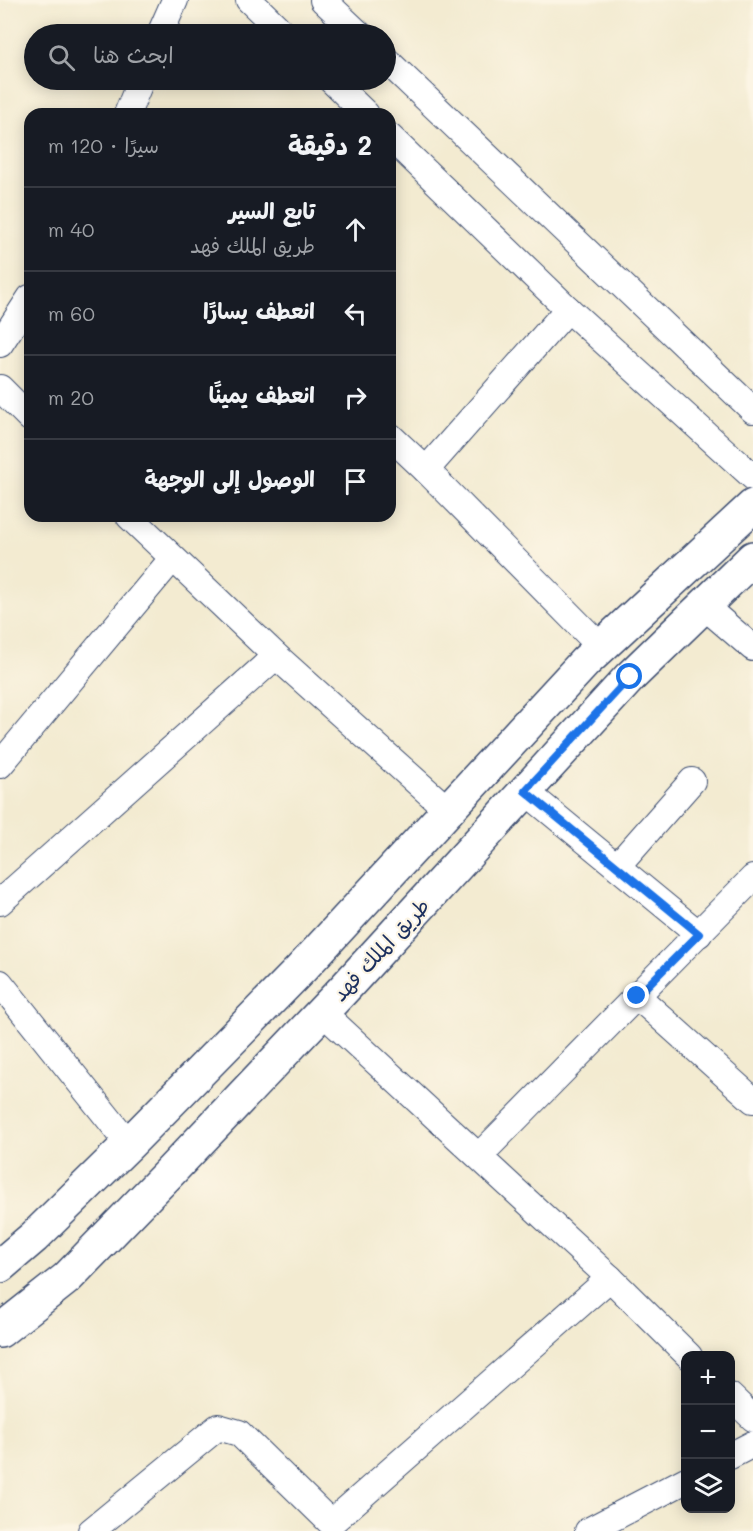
<!DOCTYPE html>
<html lang="ar">
<head>
<meta charset="utf-8">
<style>
	body { margin:0; font-family:Mali,"Playpen Sans Arabic",sans-serif; background:#20242c; color:#f1f3f6; direction:rtl }
	.controls { position:absolute; right:18px; bottom:18px; display:grid; overflow:hidden; border-radius:12px; box-shadow:0 3px 15px #0003 }
	.controls button { width:54px; height:54px; display:grid; place-items:center; padding:0; border:0; border-bottom:2px solid #363941; background:#171b24; color:#f1f3f6; font:30px sans-serif }
	.stop { position:absolute; width:18px; height:18px; margin:-14px; border:4px solid #1a73e8; border-radius:50%; background:#fff }
	.stop.end { background:#1a73e8; border-color:#fff; box-shadow:0 2px 6px #0008 }
	.list { margin:0; padding:0; list-style:none }
	h2 { display:flex; justify-content:space-between; align-items:center; height:78px; margin:0; padding:0 24px; font-size:26px }
	h2 small { font-size:20px; font-weight:400; color:#9ea1a6 }
	.list li { display:grid; grid-template-columns:39px 1fr auto; gap:18px; align-items:center; box-sizing:border-box; height:84px; padding:0 24px; border-top:2px solid #363941 }
	.list b { display:block; font-size:22px; white-space:nowrap }
	.list p { margin:0; font-size:20px; white-space:nowrap; color:#9ea1a6 }
	.list em { font-size:20px; font-style:normal; color:#9ea1a6 }
	.icon { flex:none; width:33px; height:33px; fill:none; stroke:currentColor; stroke-width:2; stroke-linecap:round; stroke-linejoin:round }
	.map { position:relative; flex:none; width:753px; height:1531px; overflow:hidden; direction:ltr }
	.search { position:absolute; background:#171b24; box-shadow:0 3px 15px #0003; left:24px; top:24px; width:372px; height:66px; display:flex; align-items:center; gap:15px; box-sizing:border-box; padding:0 21px; border-radius:33px; color:#9ea1a6; font-size:22px }
	.panel { position:absolute; background:#171b24; box-shadow:0 3px 15px #0003; left:24px; top:108px; width:372px; height:414px; border-radius:18px; direction:rtl }
	.map>svg:first-child { display:block }
	.lines { fill:none; stroke-linecap:round; stroke-linejoin:round }
	.minor-casing { stroke:#3b4b6f; stroke-width:28 }
	.major-casing { stroke:#3b4b6f; stroke-width:36 }
	.minor { stroke:#fff; stroke-width:26 }
	.major { stroke:#fff; stroke-width:33 }
	.route { stroke:#1a73e8; stroke-width:8 }
	.labels { text-anchor:middle; dominant-baseline:central; stroke-width:4.5; stroke-linejoin:round; paint-order:stroke }
	.street-label { font-size:21px; fill:#1b2f5e; stroke:#fcf5e5 }
</style>
</head>
<body>
<div class="map">
<svg width="753" height="1531" viewBox="0 0 753 1531">
	<rect width="100%" height="100%" fill="#fcf5e5"/>
	<filter id="ink" filterUnits="userSpaceOnUse"><feTurbulence type="fractalNoise" baseFrequency=".0167" numOctaves="2"/><feDisplacementMap in="SourceGraphic" scale="12" xChannelSelector="R" yChannelSelector="G"/><feConvolveMatrix kernelMatrix="1 2 1 2 8 2 1 2 1" color-interpolation-filters="sRGB"/></filter>
	<filter id="wash" filterUnits="userSpaceOnUse"><feTurbulence type="fractalNoise" baseFrequency=".008" numOctaves="4" result="noise"/><feDisplacementMap in="SourceGraphic" scale="24" xChannelSelector="R" yChannelSelector="G"/><feGaussianBlur stdDeviation="1.35" result="paint"/><feColorMatrix in="noise" values="0 0 0 0 0 0 0 0 0 0 0 0 0 0 0 0 0 1.4 0 .05"/><feComposite in="paint" operator="in"/></filter>
	<g filter="url(#wash)">
		<rect width="100%" height="100%" fill="#f3ebd1"/>
	</g>
	<g filter="url(#ink)">
		<g class="lines">
			<g class="minor-casing">
				<g id="minor">
					<polyline points="249,0 284,34"/>
					<polyline points="323,0 359,34"/>
					<polyline points="160,34 175,0"/>
					<polyline points="386,60 753,410"/>
					<polyline points="331,80 366,114"/>
					<polyline points="127,114 141,80"/>
					<polyline points="390,137 568,309 753,477"/>
					<polyline points="0,344 30,298"/>
					<polyline points="0,388 30,418"/>
					<polyline points="390,436 426,470 601,647"/>
					<polyline points="426,470 568,309"/>
					<polyline points="129,516 276,656 448,810"/>
					<polyline points="704,606 753,648"/>
					<polyline points="0,765 172,559"/>
					<polyline points="525,791 699,934"/>
					<polyline points="617,866 692,781"/>
					<polyline points="0,902 276,656"/>
					<polyline points="0,983 129,1144"/>
					<polyline points="637,996 753,1100"/>
					<polyline points="322,1012 610,1278 689,1356"/>
					<polyline points="479,1156 753,878"/>
					<polyline points="730,1396 753,1418"/>
					<polyline points="730,1456 753,1444"/>
					<polyline points="91,1531 218,1427 239,1433 331,1523 610,1278"/>
					<polyline points="588,1531 686,1480"/>
				</g>
			</g>
			<g class="major-casing">
				<g id="major">
					<polyline points="0,1266 34,1237 129,1144 301,969 585,662 753,506"/>
					<polyline points="0,1331 67,1278 170,1172 343,990 630,677 753,558"/>
				</g>
			</g>
			<use href="#minor" class="minor"/>
			<use href="#major" class="major"/>
		</g>
	</g>
	<g class="lines" filter="url(#ink)">
		<polyline class="route" points="630,677 525,791 699,934 637,996"/>
	</g>
	<g class="labels">
		<g class="street-label">
			<text transform="translate(380 949) rotate(-47)">طريق الملك فهد</text>
		</g>
	</g>
</svg>
<div class="controls">
<button>+</button>
<button>−</button>
<button><svg class="icon" aria-label="layers" viewBox="0 0 24 24"><path d="M12 4l9 5-9 5-9-5zM3 14l9 5 9-5"/></svg></button>
</div>
<div class="stop" style="left:630px;top:677px"></div>
<div class="stop end" style="left:637px;top:996px"></div>
<div class="search"><svg class="icon" aria-label="search" viewBox="0 0 24 24"><circle cx="10" cy="10" r="6"/><path d="M15 15l6 6"/></svg>ابحث هنا</div>
<section class="panel">
<h2>2 دقيقة<small>سيرًا · 120 m</small></h2>
<ul class="list">
<li><svg class="icon" aria-label="ahead" viewBox="0 0 24 24"><path d="M12 20V5M6 11l6-6 6 6"/></svg><div><b>تابع السير</b><p>طريق الملك فهد</p></div><em>40 m</em></li>
<li><svg class="icon" aria-label="left" viewBox="0 0 24 24"><path d="M17 20v-9H6M10 6l-5 5 5 5"/></svg><div><b>انعطف يسارًا</b></div><em>60 m</em></li>
<li><svg class="icon" aria-label="right" viewBox="0 0 24 24"><path d="M7 20v-9h11M14 6l5 5-5 5"/></svg><div><b>انعطف يمينًا</b></div><em>20 m</em></li>
<li><svg class="icon" aria-label="arrive" viewBox="0 0 24 24"><path d="M6 21V4h12l-3 4 3 4H6"/></svg><div><b>الوصول إلى الوجهة</b></div></li>
</ul>
</section>
</div>
</body>
</html>
